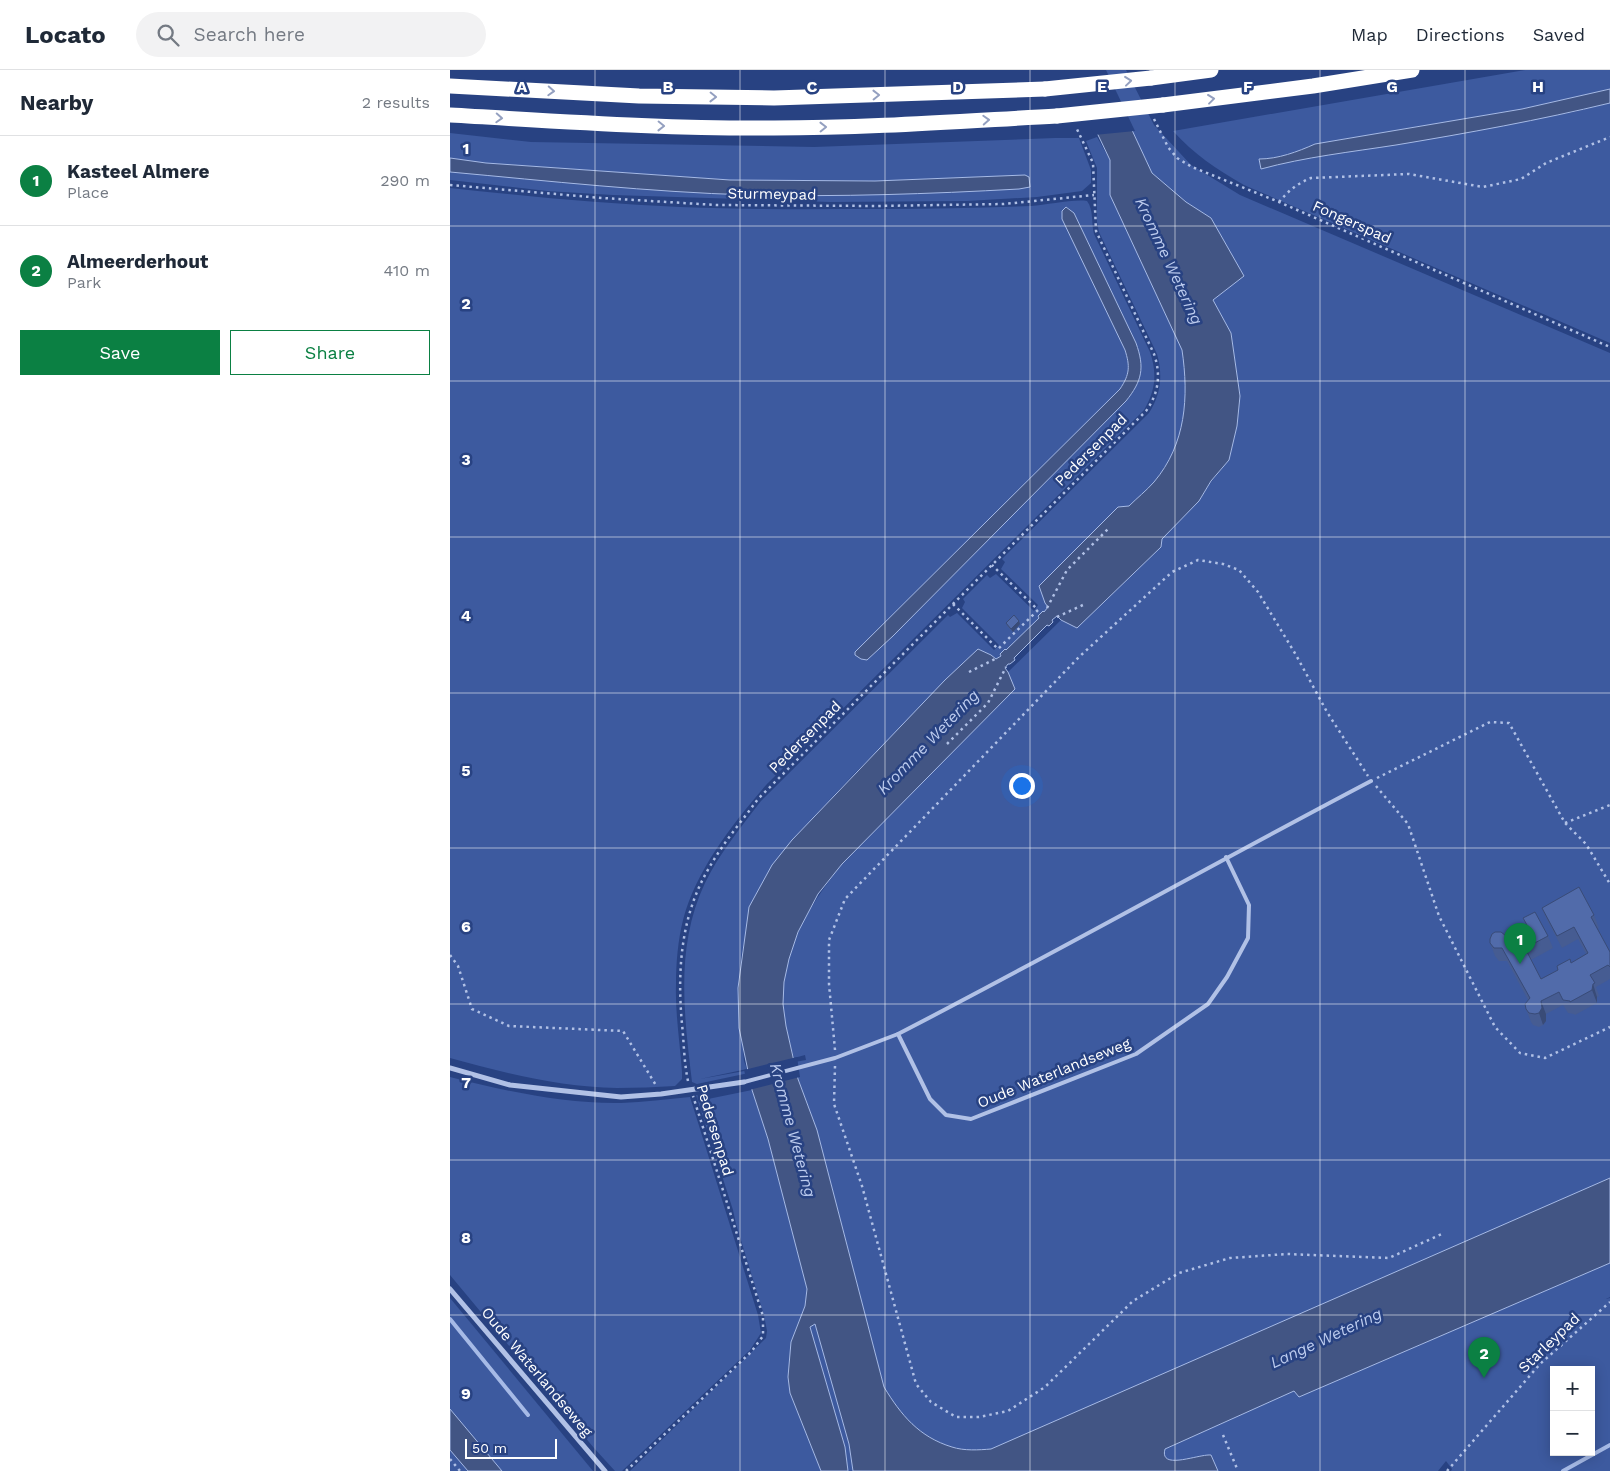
<!DOCTYPE html>
<html lang="en">
<head>
<meta charset="utf-8">
<style>
	body { margin:0; font-family:"Work Sans",sans-serif; background:#f2f2f3; color:#1f2937 }
	.controls { position:absolute; right:15px; bottom:15px; display:grid; overflow:hidden; border-radius:0px; box-shadow:0 2px 12px #0003 }
	.controls button { width:45px; height:45px; display:grid; place-items:center; padding:0; border:0; border-bottom:1px solid #e0e1e3; background:#fff; color:#1f2937; font:25px sans-serif }
	.scale { position:absolute; left:15px; bottom:12px; width:92px; box-sizing:border-box; padding-left:5px; border:2px solid #fff; border-top:0; font-size:14px; line-height:18px; white-space:nowrap; color:#fff; -webkit-text-stroke:4px #284282; paint-order:stroke }
	.you { position:absolute; left:571px; top:715px; width:18px; height:18px; margin:-12px; border:4px solid #fff; border-radius:50%; background:#1a73e8; box-shadow:0 0 0 8px #1a73e833 }
	.badge { display:grid; place-items:center; width:32px; height:32px; border-radius:50%; background:#0b8043; color:#fff; font-size:16px; font-weight:700 }
	.pin { position:absolute; translate:-50% -41px; filter:drop-shadow(0 1px 2px #0008) }
	.pin::after { content:''; position:absolute; top:26px; width:18px; height:15px; background:inherit; clip-path:polygon(0 0,100% 0,50% 100%) }
	.list { margin:0; padding:0; list-style:none }
	h2 { display:flex; justify-content:space-between; align-items:center; height:65px; margin:0; padding:0 20px; font-size:21px }
	h2 small { font-size:16px; font-weight:400; color:#747a83 }
	.list li { display:grid; grid-template-columns:32px 1fr auto; gap:15px; align-items:center; box-sizing:border-box; height:90px; padding:0 20px; border-top:1px solid #e0e1e3 }
	.list b { display:block; font-size:19px; white-space:nowrap }
	.list p { margin:0; font-size:16px; white-space:nowrap; color:#747a83 }
	.list em { font-size:16px; font-style:normal; color:#747a83 }
	.actions { display:flex; gap:10px; padding:15px 20px }
	.actions a { flex:1; padding:11px 0; border:1px solid #0b8043; border-radius:0px; text-align:center; font-size:18px; color:#0b8043 }
	.actions .main { background:#0b8043; color:#fff }
	.icon { flex:none; width:28px; height:28px; fill:none; stroke:currentColor; stroke-width:2; stroke-linecap:round; stroke-linejoin:round }
	.map { position:relative; flex:none; width:1160px; height:1401px; overflow:hidden }
	header { display:flex; align-items:center; gap:30px; box-sizing:border-box; height:70px; padding:0 25px; background:#fff; border-bottom:1px solid #e0e1e3 }
	header strong { font-size:24px }
	nav { display:flex; gap:28px; margin-inline-start:auto; font-size:18px }
	.search { width:350px; height:45px; background:#f2f2f3; display:flex; align-items:center; gap:12px; box-sizing:border-box; padding:0 18px; border-radius:28px; color:#747a83; font-size:19px }
	main { display:flex }
	aside { flex:1; background:#fff }
	.map>svg:first-child { display:block }
	.green { fill:#3d5a9f; fill-rule:evenodd }
	.water { fill:#425584; stroke:#a6bae6 }
	.pier { fill:#284282 }
	.lines { fill:none; stroke-linecap:round; stroke-linejoin:round }
	.stream { stroke:#a6bae6; stroke-width:4 }
	.path { stroke:#b1c1e6; stroke-width:2.5; stroke-dasharray:2.5 4; stroke-linecap:butt }
	.lane { stroke:#b1c1e6; stroke-width:4 }
	.street { stroke:#b1c1e6; stroke-width:5 }
	.highway { stroke:#fff; stroke-width:15 }
	.highway-bridge { stroke:#fff; stroke-width:15 }
	.wall { fill:#465c92 }
	.shaded-wall { fill:#394b77 }
	.building { fill:#516baa; stroke:#394b77 }
	.oneway { stroke:#94a0c0 }
	.grid { fill:none; stroke:#fff; stroke-width:1; stroke-opacity:0.55 }
	.labels { text-anchor:middle; dominant-baseline:central; stroke-width:5; stroke-linejoin:round; paint-order:stroke }
	.street-label { font-size:15px; fill:#fff; stroke:#284282 }
	.water-label { font-size:16px; font-style:italic; fill:#bccbee; stroke:#284282 }
	.grid-label { font-size:16px; text-anchor:middle; font-weight:bold; fill:#fff; stroke:#284282; stroke-width:5; stroke-linejoin:round; paint-order:stroke }
</style>
</head>
<body>
<header>
<strong>Locato</strong>
<div class="search"><svg class="icon" aria-label="search" viewBox="0 0 24 24"><circle cx="10" cy="10" r="6"/><path d="M15 15l6 6"/></svg>Search here</div>
<nav><a>Map</a><a>Directions</a><a>Saved</a></nav>
</header>
<main>
<aside>
<h2>Nearby<small>2 results</small></h2>
<ul class="list">
<li><span class="badge">1</span><div><b>Kasteel Almere</b><p>Place</p></div><em>290 m</em></li>
<li><span class="badge">2</span><div><b>Almeerderhout</b><p>Park</p></div><em>410 m</em></li>
</ul>
<div class="actions"><a class="main">Save</a><a>Share</a></div>
</aside>
<div class="map">
<svg width="1160" height="1401" viewBox="0 0 1160 1401">
	<rect width="100%" height="100%" fill="#284282"/>
	<g class="green">
		<path d="M654,0H676L704,55L741,95L790,125L1160,283V1108L570,1368C561,1371 550,1378 541,1380C513,1385 479,1371 458,1352C449,1343 441,1328 434,1317L367,1060L348,1009L345,993L247,1014L242,1012C234,945 225,876 255,813C269,784 291,757 311,731L498,545L500,547L507,543L544,580L549,575L512,538L515,532L513,529L537,505L540,508L546,504L584,541L588,535L551,499L555,492L552,489L699,343C711,324 713,305 707,284L649,162L647,152V98L636,71L647,67L660,90V125L733,280C739,327 736,374 704,412C696,421 687,428 679,436L668,437L589,516L599,537L594,543L593,542L589,546V548L556,581L555,580L546,590L541,585L528,579L403,705L342,770L322,795L293,876L290,894L288,918L294,991L297,999L250,1009L356,990L355,985L344,988C339,970 334,953 333,935C329,883 361,833 392,794L564,619L558,602L611,550L627,558L711,477L712,469L749,431L761,412L779,390L787,356L790,326L781,263L763,230L761,148L736,132L702,103Z"/>
		<path d="M1075,0H1160V19L1072,39L865,74C848,82 828,89 809,89L811,99L840,91L1124,42L1160,33V273L794,115C766,99 744,84 723,61Z"/>
		<polygon points="0,63 81,72 364,77 605,68 629,68 641,100 641,113 632,121 587,127 517,131 380,132 163,125 97,121 0,110 0,102 230,121 575,105 425,111 280,110 36,93 0,88"/>
		<path d="M0,118C76,126 153,134 230,137C299,140 368,139 437,139C485,139 533,138 581,136C597,135 623,129 637,131C644,140 641,154 644,164L700,282C707,303 706,320 694,340L317,714C283,753 246,800 233,850C228,870 226,893 226,914C225,943 230,973 232,1002V1009L225,1016C206,1017 186,1018 167,1018C111,1017 54,1003 0,988ZM617,137L624,143L686,273C695,298 692,311 676,331L443,566L417,590L405,585V582L670,319C680,304 680,296 675,280Z"/>
		<path d="M0,1007C54,1021 115,1034 171,1033C194,1032 217,1029 240,1027L308,1245L311,1263L300,1280L172,1401H165L144,1378L0,1205Z"/>
		<polygon points="302,1020 318,1069 357,1219 355,1236 341,1272 338,1307 340,1323 371,1401 180,1401 316,1268 317,1261 314,1245 286,1154 283,1140 246,1025 258,1029"/>
		<path d="M1160,1193V1227L1156,1229L1160,1228V1401H1001L1002,1399L996,1391L988,1401H768L761,1385C748,1384 708,1401 715,1379L844,1321L849,1327ZM1104,1300H1141V1382H1104Z"/>
		<polygon points="0,1228 143,1401 52,1401 0,1339"/>
		<polygon points="365,1254 399,1374 403,1401 398,1401 395,1377 360,1257"/>
		<polygon points="0,1359 35,1401 0,1401"/>
	</g>
	<g class="water">
		<path d="M617,0H654L702,103L736,132L761,148L794,206L763,230L781,263L790,326L787,356L779,390L761,411L749,431L712,469L711,477L627,558L611,550L607,546L602,550L603,552L599,556L597,555L564,588L565,590L560,594H558L555,598L558,602L565,619L392,794L368,824L348,862L339,889L334,912L333,934L336,956L348,1009L367,1060L434,1317C451,1345 469,1367 502,1377C514,1381 529,1380 541,1379L1160,1108V1193L849,1327L844,1321L715,1379C709,1401 748,1384 761,1385L768,1401H403L399,1374L365,1254L360,1257L395,1377L398,1401H371L340,1323L338,1307L341,1272L355,1236L357,1219L318,1069L302,1020L289,958L288,918L299,837L322,795L342,770L495,610L528,579L541,585L546,589L551,586L550,584L555,579L556,580L589,548L588,546L593,541L594,542L598,537L595,533L589,516L668,437L679,436C687,428 696,421 704,412C736,374 739,327 732,280L660,125V90Z"/>
		<path d="M1160,19V33C1090,50 1018,63 946,75C901,82 855,87 811,99L809,89C828,89 847,82 865,74L1072,39Z"/>
		<path d="M0,88L36,93L280,110L425,111L575,105L579,107L580,117L569,119C479,124 389,127 299,125C199,122 99,111 0,102Z"/>
		<path d="M616,137L624,143L686,273C695,298 692,311 676,331L443,566L417,590L411,589L405,585V582L670,319C680,304 680,296 675,280L612,149V141Z"/>
		<polygon points="0,1339 52,1401 18,1401 0,1380"/>
	</g>
	<g class="pier">
		<polygon points="614,0 656,0 685,61 644,65"/>
		<polygon points="347,987 350,1007 299,1020 294,1000"/>
	</g>
	<g class="lines">
		<g class="stream">
			<polyline points="0,1249 78,1345"/>
			<polyline points="1113,1401 1160,1375"/>
		</g>
		<g class="path">
			<polyline points="704,49 718,77 727,88 742,97 829,132 1160,277"/>
			<polyline points="0,115 152,128 266,135 425,136 554,134 644,125"/>
			<path d="M829,132C838,121 848,113 861,108L959,104L1033,117L1071,109L1096,93L1160,67"/>
			<polyline points="503,534 548,579 588,540 542,495"/>
			<polyline points="597,538 617,500 658,459"/>
			<polyline points="607,547 635,534"/>
			<polyline points="519,602 545,589"/>
			<polyline points="497,674 538,633 556,597"/>
			<polyline points="927,708 1040,652 1059,653 1115,753 1136,774 1160,814"/>
			<polyline points="926,716 958,754 989,846 1045,957 1070,983 1095,988 1160,957"/>
			<polyline points="1115,753 1160,735"/>
			<polyline points="0,885 8,896 22,939 59,956 173,961 207,1017"/>
			<polyline points="385,980 379,914 379,870 395,829 629,587 722,502 748,490 773,494 789,500 808,522 846,585 877,642 918,706"/>
			<polyline points="385,996 384,1034 412,1116 466,1314 481,1332 506,1347 529,1347 558,1341 595,1317 683,1231 729,1203 780,1188 837,1184 939,1188 994,1163"/>
			<path d="M238,1011C234,993 234,973 232,954C227,900 231,845 259,798C273,773 292,751 308,729L696,341C709,323 711,304 704,284L646,161L643,93L626,57"/>
			<polyline points="773,1365 788,1401"/>
			<polyline points="0,1389 10,1401"/>
			<polyline points="176,1401 301,1282 313,1266 313,1246 243,1026"/>
			<polyline points="997,1401 1090,1294 1160,1232"/>
		</g>
		<g class="lane">
			<path d="M776,787L799,835L798,868L777,907L758,934L686,984L521,1049L496,1045L480,1029L448,964C607,882 763,794 921,711"/>
			<polyline points="294,1012 385,988 448,964"/>
		</g>
		<g class="street">
			<polyline points="0,998 60,1015 171,1027 211,1024 294,1012"/>
			<polyline points="0,1219 155,1401"/>
		</g>
		<g class="highway">
			<polyline points="701,8 761,0"/>
			<polyline points="0,16 189,26 324,28 595,19"/>
			<polyline points="713,35 863,16 962,0"/>
			<path d="M0,45C108,51 216,59 324,58C419,58 513,51 607,46"/>
		</g>
		<g class="highway-bridge">
			<polyline points="595,19 701,8"/>
			<polyline points="607,46 713,35"/>
		</g>
	</g>
	<g class="wall">
		<polygon points="569,551 570,554 563,562 557,556 556,553"/>
		<polygon points="1092,838 1144,845 1149,858 1147,859 1160,882 1160,909 1146,917 1149,926 1147,927 1147,933 1125,945 1124,944 1118,943 1113,935 1096,944 1096,951 1093,955 1089,957 1083,955 1081,952 1076,939 1078,930 1057,891 1049,891 1045,886 1040,873 1056,866 1076,855 1073,848 1098,866 1103,878 1081,890 1091,909 1108,900 1107,896 1121,893 1136,884 1128,869 1112,878 1097,850"/>
	</g>
	<g class="shaded-wall">
		<polygon points="569,551 570,554 563,562 561,559"/>
		<polygon points="1143,914 1147,927 1147,933 1142,920"/>
		<polygon points="1091,931 1096,944 1096,951 1093,955 1089,943"/>
	</g>
	<g class="building">
		<polygon points="564,545 569,551 561,559 556,553"/>
		<polygon points="1129,817 1144,845 1141,847 1160,882 1160,897 1158,895 1140,905 1145,913 1143,914 1142,920 1120,932 1120,931 1113,930 1109,922 1091,931 1092,938 1089,943 1085,944 1079,943 1076,939 1075,934 1080,928 1052,878 1044,878 1040,873 1040,869 1042,864 1045,862 1051,862 1056,866 1077,855 1073,848 1085,842 1098,866 1075,878 1091,909 1108,900 1107,896 1120,889 1121,893 1138,883 1124,857 1107,866 1092,838"/>
	</g>
	<defs><path id="oneway-chevron" d="M-2-3.5L2.5 0L-2 3.5" fill="none" stroke-width="1.6" stroke-linecap="round" stroke-linejoin="round" transform="scale(1.25)"/></defs>
	<g class="oneway">
		<use href="#oneway-chevron" transform="translate(678 11) rotate(-6)"/>
		<use href="#oneway-chevron" transform="translate(101 21) rotate(3)"/>
		<use href="#oneway-chevron" transform="translate(426 25) rotate(-1)"/>
		<use href="#oneway-chevron" transform="translate(263 27) rotate(1)"/>
		<use href="#oneway-chevron" transform="translate(761 29) rotate(-7)"/>
		<use href="#oneway-chevron" transform="translate(49 48) rotate(3)"/>
		<use href="#oneway-chevron" transform="translate(536 50) rotate(-3)"/>
		<use href="#oneway-chevron" transform="translate(211 56) rotate(1)"/>
		<use href="#oneway-chevron" transform="translate(373 57) rotate(-1)"/>
	</g>
	<path class="grid" d="M145,0V1401M290,0V1401M435,0V1401M580,0V1401M725,0V1401M870,0V1401M1015,0V1401M0,156H1160M0,311H1160M0,467H1160M0,623H1160M0,778H1160M0,934H1160M0,1090H1160M0,1245H1160"/>
	<g class="labels">
		<g class="street-label">
			<text transform="translate(322 124) rotate(1)">Sturmeypad</text>
			<text transform="translate(902 152) rotate(24)">Fongerspad</text>
			<text transform="translate(641 380) rotate(-45)">Pedersenpad</text>
			<text transform="translate(355 667) rotate(-45)">Pedersenpad</text>
			<text transform="translate(604 1003) rotate(-22)">Oude Waterlandseweg</text>
			<text transform="translate(265 1060) rotate(73)">Pedersenpad</text>
			<text transform="translate(1099 1273) rotate(-44)">Starleypad</text>
			<text transform="translate(87 1302) rotate(50)">Oude Waterlandseweg</text>
		</g>
		<g class="water-label">
			<text transform="translate(719 191) rotate(65)">Kromme Wetering</text>
			<text transform="translate(478 672) rotate(-46)">Kromme Wetering</text>
			<text transform="translate(343 1060) rotate(75)">Kromme Wetering</text>
			<text transform="translate(876 1268) rotate(-25)">Lange Wetering</text>
		</g>
	</g>
	<g class="grid-label">
		<text x="72" y="22">A</text>
		<text x="218" y="22">B</text>
		<text x="362" y="22">C</text>
		<text x="508" y="22">D</text>
		<text x="652" y="22">E</text>
		<text x="798" y="22">F</text>
		<text x="942" y="22">G</text>
		<text x="1088" y="22">H</text>
		<text x="16" y="84">1</text>
		<text x="16" y="239">2</text>
		<text x="16" y="395">3</text>
		<text x="16" y="551">4</text>
		<text x="16" y="706">5</text>
		<text x="16" y="862">6</text>
		<text x="16" y="1018">7</text>
		<text x="16" y="1173">8</text>
		<text x="16" y="1329">9</text>
	</g>
</svg>
<div class="controls">
<button>+</button>
<button>−</button>
</div>
<div class="scale">50 m</div>
<div class="you"></div>
<div class="pin badge" style="left:1070px;top:894px">1</div>
<div class="pin badge" style="left:1034px;top:1308px">2</div>
</div>
</main>
</body>
</html>
